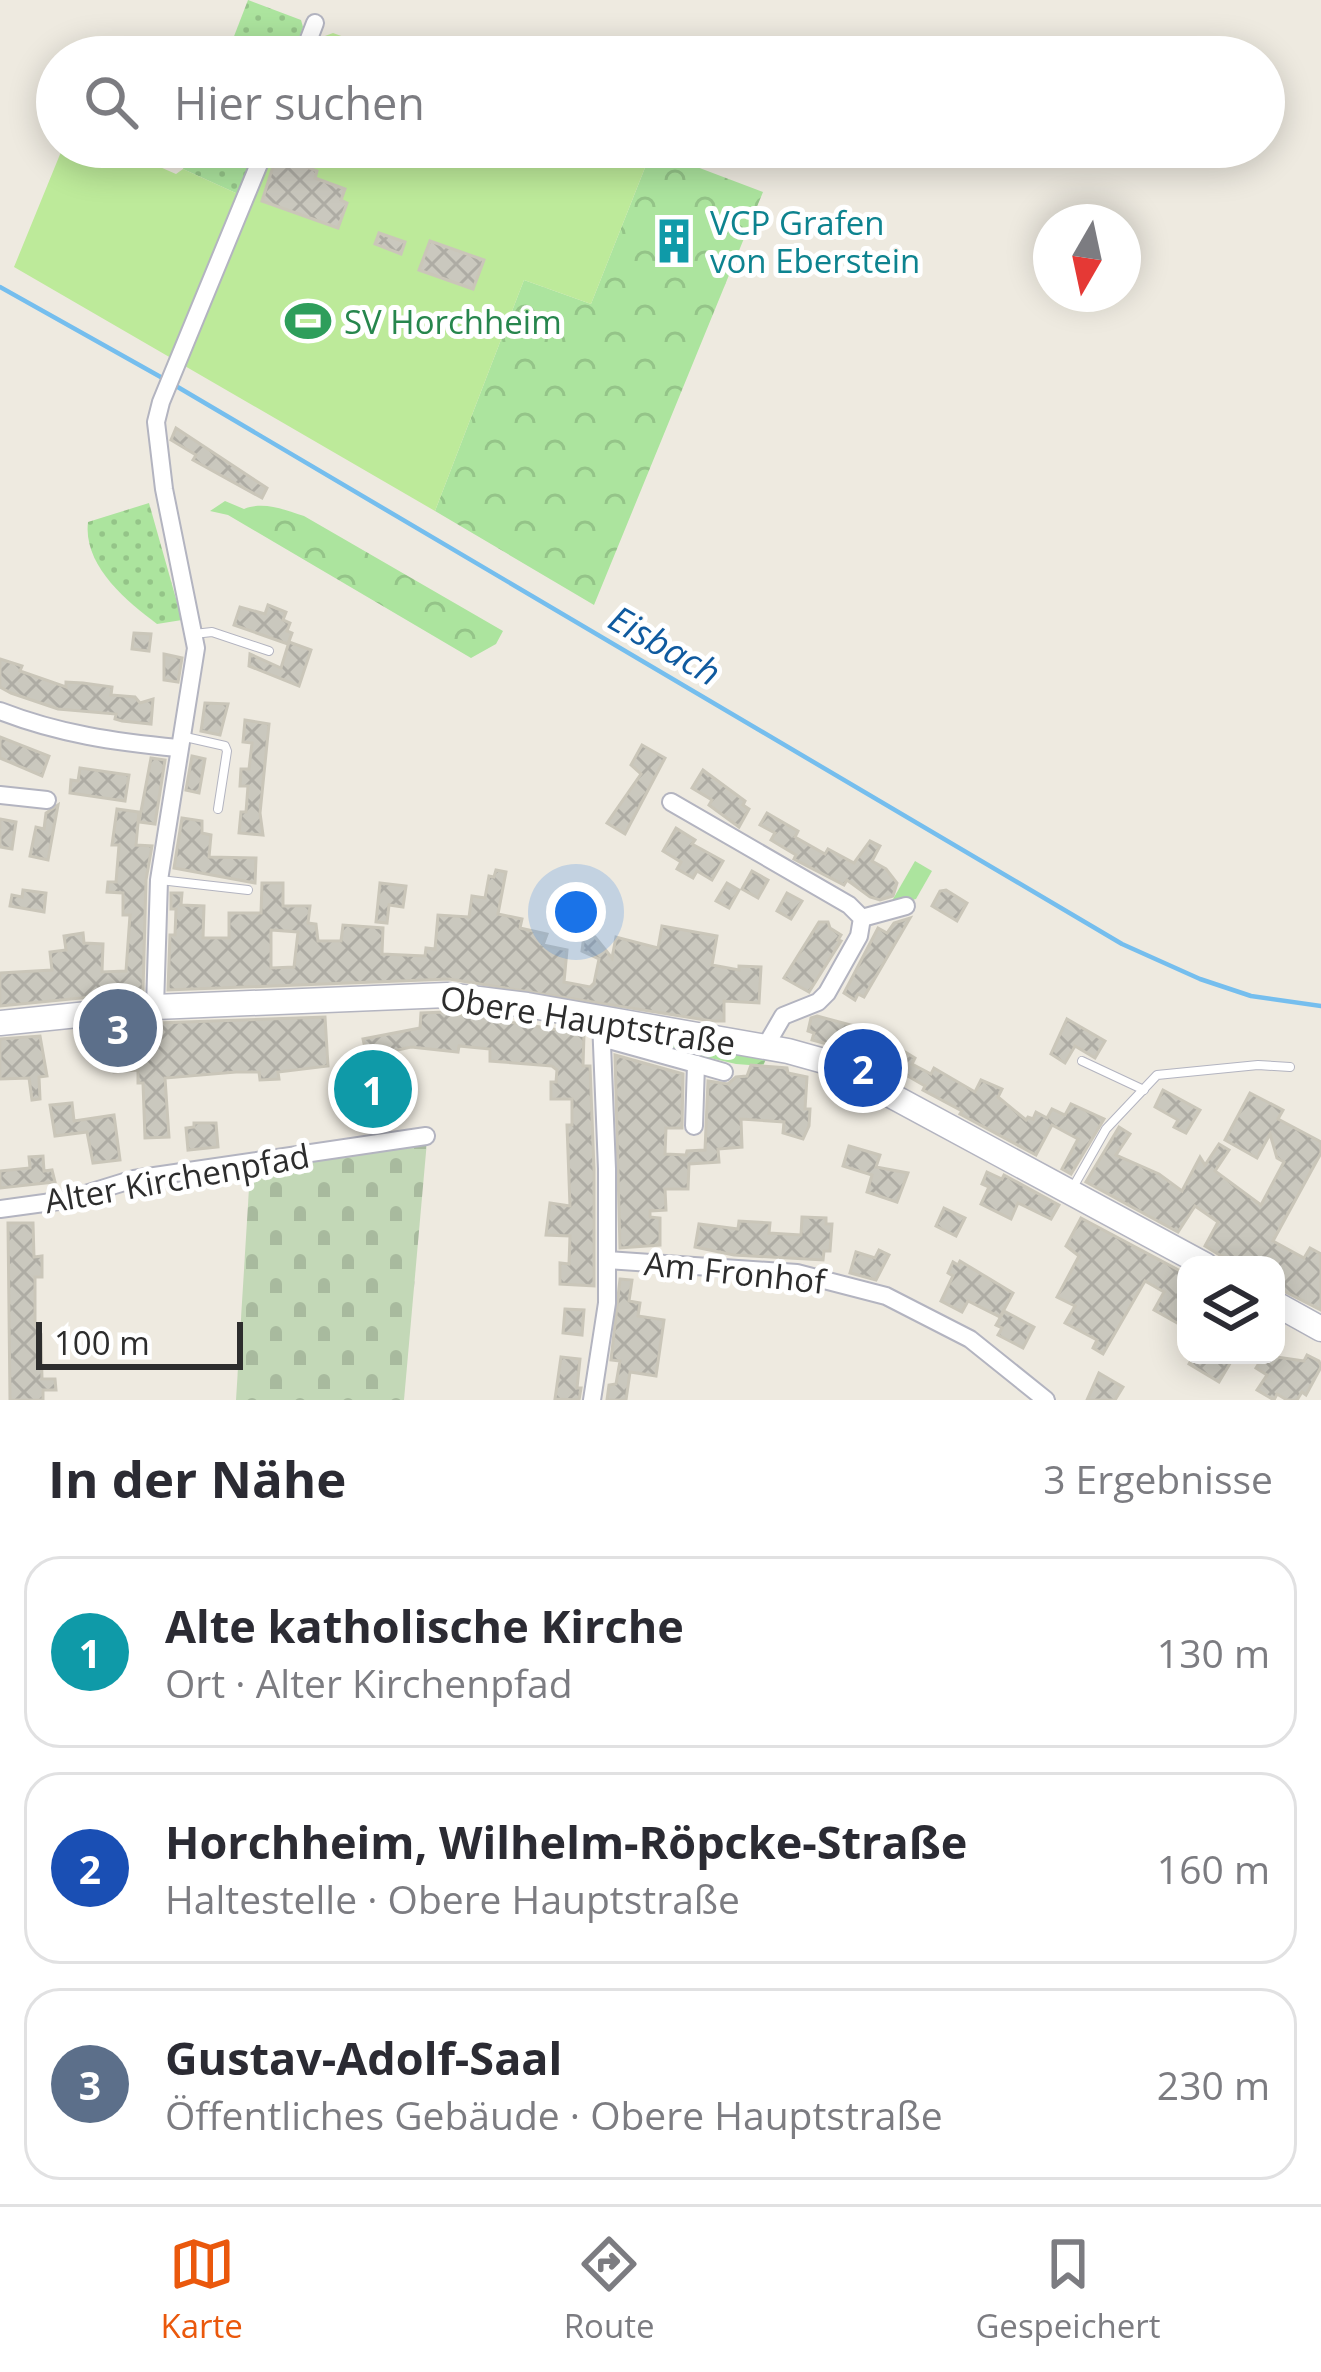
<!DOCTYPE html>
<html lang="de">
<head>
<meta charset="utf-8">
<style>
	body { margin:0; font-family:"Open Sans",sans-serif; background:#f2f2f3; color:#2b2b33 }
	.controls { position:absolute; right:36px; bottom:36px; display:grid; overflow:hidden; border-radius:24px; box-shadow:0 6px 30px #0003 }
	.controls button { width:108px; height:108px; display:grid; place-items:center; padding:0; border:0; border-bottom:3px solid #e1e1e2; background:#fff; color:#2b2b33; font:60px sans-serif }
	.compass { position:absolute; left:1033px; top:204px; width:108px; height:108px; border-radius:50%; background:#fff; box-shadow:0 6px 30px #0003; rotate:189deg }
	.scale { position:absolute; left:36px; bottom:30px; width:207px; box-sizing:border-box; padding-left:12px; border:6px solid #2d2d2d; border-top:0; font-size:33px; line-height:42px; white-space:nowrap; color:#2d2d2d; -webkit-text-stroke:9px #fff; paint-order:stroke }
	.you { position:absolute; left:576px; top:912px; width:42px; height:42px; margin:-30px; border:9px solid #fff; border-radius:50%; background:#1a73e8; box-shadow:0 0 0 18px #1a73e833 }
	.badge { display:grid; place-items:center; width:78px; height:78px; border-radius:50%; background:#ea580c; color:#fff; font-size:39px; font-weight:700 }
	.pin { position:absolute; translate:-50% -50%; border:6px solid #fff; box-shadow:0 3px 12px #0006 }
	.list { margin:0; padding:0; list-style:none }
	h2 { display:flex; justify-content:space-between; align-items:center; height:156px; margin:0; padding:0 48px; font-size:51px }
	h2 small { font-size:39px; font-weight:400; color:#7c7c81 }
	.list li { display:grid; grid-template-columns:78px 1fr auto; gap:36px; align-items:center; box-sizing:border-box; height:192px; margin:0 24px 24px; padding:0 24px; border:3px solid #e1e1e2; border-radius:36px }
	.list b { display:block; font-size:45px; white-space:nowrap }
	.list p { margin:0; font-size:39px; white-space:nowrap; color:#7c7c81 }
	.list em { font-size:39px; font-style:normal; color:#7c7c81 }
	.icon { flex:none; width:66px; height:66px; fill:none; stroke:currentColor; stroke-width:2; stroke-linecap:round; stroke-linejoin:round }
	.map { position:relative; flex:none; width:1321px; height:1400px; overflow:hidden }
	.search { position:absolute; background:#fff; box-shadow:0 6px 30px #0003; left:36px; right:36px; top:36px; height:132px; display:flex; align-items:center; gap:30px; box-sizing:border-box; padding:0 42px; border-radius:66px; color:#7c7c81; font-size:45px }
	.sheet { height:804px; background:#fff }
	nav { display:flex; justify-content:space-around; align-items:center; box-sizing:border-box; height:168px; border-top:3px solid #e1e1e2; background:#fff; font-size:33px; color:#7c7c81 }
	nav a { display:grid; justify-items:center; gap:6px }
	nav .on { color:#ea580c }
	.map>svg:first-child { display:block }
	.grass { fill:url(#grass-dots) }
	.forest { fill:url(#forest-crowns) }
	.cemetery { fill:url(#cemetery-stones) }
	.park { fill:#ace49e }
	.pitch { fill:#bdea9a }
	.lines { fill:none; stroke-linecap:round; stroke-linejoin:round }
	.stream { stroke:#75beee; stroke-width:4.5 }
	.building { fill:url(#building-cross-hatch); stroke:#cac6b9; stroke-width:3; fill-rule:evenodd }
	.service-casing { stroke:#b3b4c0; stroke-width:10 }
	.minor-casing { stroke:#b3b4c0; stroke-width:20 }
	.secondary-casing { stroke:#b3b4c0; stroke-width:27 }
	.service { stroke:#fff; stroke-width:8 }
	.minor { stroke:#fff; stroke-width:16 }
	.secondary { stroke:#fff; stroke-width:24 }
	.labels { text-anchor:middle; dominant-baseline:central; stroke-width:10; stroke-linejoin:round; paint-order:stroke }
	.culture-label { font-size:33px; fill:#0d838f; stroke:#fff; text-anchor:start }
	.leisure-label { font-size:33px; fill:#27864d; stroke:#fff; text-anchor:start }
	.street-label { font-size:33px; fill:#2d2d2d; stroke:#fff }
	.water-label { font-size:36px; font-style:italic; fill:#0f5a9f; stroke:#fff }
</style>
</head>
<body>
<div class="map">
<svg width="1321" height="1400" viewBox="0 0 1321 1400">
	<defs>
		<pattern id="grass-dots" width="8" height="8" patternUnits="userSpaceOnUse" patternTransform="scale(3)"><rect width="8" height="8" fill="#ace49e"/><path d="M2 2h.1M6 6h.1" fill="none" stroke="#94c488" stroke-width="1.8" stroke-linecap="round"/></pattern>
		<pattern id="forest-crowns" width="20" height="18" patternUnits="userSpaceOnUse" patternTransform="scale(3)"><rect width="20" height="18" fill="#ace49e"/><path d="M2 6a3 3 0 1 1 6 0M12 15a3 3 0 1 1 6 0" fill="none" stroke="#94c488"/></pattern>
		<pattern id="cemetery-stones" width="16" height="16" patternUnits="userSpaceOnUse" patternTransform="scale(3)"><rect width="16" height="16" fill="#c3d8b7"/><path d="M2 7V4a2 2 0 0 1 4 0v3zM10 15v-3a2 2 0 0 1 4 0v3z" fill="#a8ba9e"/></pattern>
		<pattern id="building-cross-hatch" width="8" height="8" patternUnits="userSpaceOnUse" patternTransform="scale(3)"><rect width="8" height="8" fill="#cac8be"/><path d="M0 0l8 8M0 8l8-8" fill="none" stroke="#aeaca4"/></pattern>
	</defs>
	<rect width="100%" height="100%" fill="#eeeae0"/>
	<g class="grass">
		<polygon points="248,0 301,20 303,27 292,57 226,57"/>
		<polygon points="191,147 256,147 238,194 183,169"/>
		<path d="M149,503L182,620L157,624C125,600 83,565 88,522Z"/>
	</g>
	<g class="forest">
		<polygon points="652,150 763,192 594,605 435,511 524,280 591,304"/>
		<path d="M225,501L244,509C264,501 285,510 304,516L503,631L496,644L471,658L228,515L210,511Z"/>
		<polygon points="622,1034 766,1059 763,1066 736,1064 616,1036"/>
	</g>
	<polygon class="cemetery" points="427,1141 404,1400 236,1400 250,1172"/>
	<polygon class="park" points="915,861 932,871 916,899 889,906"/>
	<g class="pitch">
		<polygon points="333,33 400,57 310,57 317,39"/>
		<polygon points="63,147 114,147 176,174 183,169 238,194 260,171 266,172 275,147 652,150 591,304 524,280 435,511 14,267"/>
	</g>
	<g class="lines">
		<g class="stream">
			<polyline points="0,287 166,380"/>
			<polyline points="176,386 1122,944 1200,979 1251,996 1321,1006"/>
		</g>
	</g>
	<g class="building">
		<polygon points="277,154 317,171 315,178 345,189 341,200 347,203 338,228 262,201"/>
		<polygon points="668,228 687,236 679,253 661,245"/>
		<polygon points="379,233 405,242 401,254 375,244"/>
		<polygon points="430,241 484,260 473,289 419,270"/>
		<polygon points="176,428 267,488 262,498 193,460 196,455 171,440"/>
		<polygon points="268,605 286,612 283,620 290,623 287,631 292,633 288,644 234,625 240,607 265,614"/>
		<polygon points="134,633 151,634 149,651 132,649"/>
		<polygon points="289,642 311,650 299,686 249,666 250,654 281,668"/>
		<polygon points="164,654 182,658 178,682 164,680"/>
		<polygon points="0,659 22,666 20,671 66,687 66,682 83,683 112,687 111,695 135,697 140,703 153,699 151,724 122,721 115,719 116,714 58,709 11,693 0,687"/>
		<polygon points="205,703 228,704 220,735 201,731"/>
		<polygon points="245,720 269,724 260,813 263,835 239,833 241,812 246,812 248,786 240,786 241,769 249,769 252,743 243,742"/>
		<polygon points="0,737 49,756 42,776 0,758"/>
		<polygon points="642,745 665,758 625,834 607,823 641,774 631,765"/>
		<polygon points="192,756 205,759 199,793 186,790"/>
		<polygon points="151,758 165,760 155,824 139,822"/>
		<polygon points="80,768 129,775 125,801 70,793 71,780 78,781"/>
		<polygon points="703,770 745,801 743,805 749,809 739,827 709,805 712,800 692,788"/>
		<polygon points="58,805 48,860 30,856 36,827 44,829 46,813"/>
		<polygon points="117,809 139,812 136,845 152,846 146,880 143,992 0,1006 0,973 52,970 50,952 66,950 64,936 83,933 84,943 103,944 102,972 126,971 130,915 123,915 123,893 107,892 108,882 116,882 119,845 112,845"/>
		<polygon points="767,813 798,831 795,837 825,854 828,849 854,863 870,841 880,846 872,861 886,869 897,883 893,896 880,900 870,897 847,880 844,885 794,859 796,855 771,840 775,833 760,825"/>
		<polygon points="182,818 202,821 202,833 211,835 209,857 256,858 255,883 174,868"/>
		<polygon points="0,819 16,822 12,849 0,847"/>
		<polygon points="676,828 695,840 692,844 723,861 712,880 697,871 693,878 677,869 681,862 663,851"/>
		<path d="M496,870L506,872L498,914L522,919L520,928L547,934L543,945L567,950L564,982L590,987L594,983L599,959L582,951L584,935L595,937L612,958L616,937L658,948L662,926L717,936L712,965L739,970V966L761,967L759,1003L724,1001V1021H712L449,979L168,990L170,935H175L176,909H171V893H182L181,905L204,906L203,938H229V913H261L262,883H283V906H310L308,923L316,924L318,941H341L343,925L383,928L382,954L425,956L426,948L435,949L438,915L469,917L472,896L485,898L489,876L494,877ZM271,930L298,932L294,967L271,968Z"/>
		<polygon points="752,871 768,880 758,898 742,889"/>
		<polygon points="380,883 406,886 403,907 389,905 387,923 376,922"/>
		<polygon points="727,883 739,890 729,908 716,901"/>
		<polygon points="23,890 46,893 44,912 10,906 12,895 22,897"/>
		<polygon points="946,890 967,903 957,921 932,906 940,891"/>
		<polygon points="787,893 802,901 791,919 777,911"/>
		<polygon points="910,918 864,997 858,994 855,1000 844,993 878,928 887,933 894,923"/>
		<polygon points="819,922 828,922 830,928 841,935 838,940 841,941 809,992 784,978"/>
		<polygon points="446,1012 584,1034 583,1066 590,1066 594,1169 594,1286 560,1284 560,1263 569,1264 570,1236 546,1235 550,1203 570,1206 567,1125 572,1125 572,1099 551,1099 551,1082 556,1082 557,1070 552,1066 490,1061 490,1049 459,1046 458,1052 411,1047 367,1057 363,1039 420,1028 421,1013"/>
		<polygon points="817,1016 869,1030 915,1058 912,1064 931,1074 934,1068 975,1092 981,1080 1002,1089 998,1097 1026,1120 1028,1117 1033,1119 1036,1112 1047,1118 1052,1109 1065,1115 1071,1104 1104,1119 1071,1174 1062,1169 1078,1139 1052,1125 1036,1155 960,1114 962,1111 923,1090 925,1086 906,1075 904,1079 872,1063 875,1057 812,1040 814,1033 808,1031 811,1018"/>
		<polygon points="325,1017 328,1066 278,1072 279,1079 260,1080 259,1072 236,1072 165,1078 169,1137 145,1138 143,1083 138,1083 138,1070 114,1072 110,1028 126,1027 129,1041 158,1039 157,1023"/>
		<polygon points="1067,1019 1105,1041 1095,1058 1075,1046 1065,1063 1051,1054"/>
		<polygon points="40,1036 47,1076 39,1077 40,1099 32,1100 29,1078 0,1079 0,1039"/>
		<polygon points="615,1055 683,1074 682,1128 666,1128 665,1154 686,1155 687,1151 705,1150 708,1081 728,1084 736,1077 747,1076 751,1065 787,1068 788,1073 807,1077 805,1109 810,1109 809,1126 803,1139 783,1133 784,1122 741,1119 742,1147 718,1149 719,1162 689,1164 688,1189 665,1189 666,1210 650,1211 650,1217 660,1218 660,1245 620,1248"/>
		<polygon points="401,1071 404,1098 368,1106 351,1104 344,1096 344,1080"/>
		<polygon points="1163,1090 1200,1110 1186,1133 1174,1127 1178,1120 1155,1107"/>
		<polygon points="1250,1093 1283,1110 1278,1119 1321,1142 1321,1153 1273,1241 1304,1258 1310,1248 1321,1254 1321,1310 1276,1287 1276,1265 1236,1265 1205,1246 1218,1222 1195,1206 1178,1232 1086,1182 1119,1127 1130,1134 1116,1155 1159,1174 1182,1191 1200,1157 1205,1165 1219,1144 1229,1150 1215,1171 1261,1205 1284,1162 1277,1158 1270,1134 1257,1158 1225,1140"/>
		<polygon points="72,1103 74,1121 114,1115 120,1160 93,1163 87,1132 55,1136 50,1105"/>
		<polygon points="194,1123 216,1123 218,1147 188,1150 186,1128 194,1127"/>
		<polygon points="849,1146 880,1155 876,1167 908,1173 897,1202 867,1192 872,1175 843,1166"/>
		<polygon points="43,1156 44,1171 52,1170 55,1182 0,1188 0,1171 30,1168 29,1157"/>
		<polygon points="987,1172 1002,1179 1004,1175 1059,1205 1051,1219 1018,1203 1011,1219 981,1204 989,1187 982,1184"/>
		<polygon points="944,1208 965,1218 956,1236 936,1226"/>
		<polygon points="802,1217 826,1218 826,1224 832,1224 830,1251 824,1251 823,1260 734,1255 695,1247 699,1224 738,1229 739,1221 770,1223 769,1233 801,1235"/>
		<polygon points="1081,1218 1186,1274 1186,1328 1154,1310 1164,1292 1145,1281 1103,1354 1093,1348 1097,1340 1065,1323 1075,1306 1057,1297 1079,1256 1066,1246"/>
		<polygon points="8,1223 33,1223 34,1257 42,1256 42,1277 35,1277 35,1323 41,1334 42,1379 55,1379 56,1390 43,1390 43,1400 10,1400"/>
		<polygon points="879,1250 889,1255 876,1280 850,1273 856,1252 875,1258"/>
		<polygon points="960,1261 1013,1293 1000,1317 968,1301 962,1312 941,1301 953,1276 948,1273 953,1262 958,1265"/>
		<polygon points="620,1279 632,1280 629,1301 640,1303 638,1316 664,1320 656,1376 630,1372 626,1400 607,1400 609,1385 616,1384 620,1361 611,1360"/>
		<polygon points="565,1309 584,1310 582,1335 563,1333"/>
		<polygon points="1004,1311 1034,1327 1023,1348 998,1335 1002,1328 996,1325"/>
		<polygon points="1194,1355 1235,1355 1219,1382 1189,1364"/>
		<polygon points="1264,1355 1304,1361 1307,1355 1319,1361 1321,1367 1306,1395 1302,1392 1297,1400 1287,1400 1277,1394 1274,1400 1257,1390 1267,1375 1256,1368"/>
		<polygon points="561,1357 580,1359 577,1388 581,1388 579,1400 555,1399"/>
		<polygon points="1099,1373 1123,1387 1115,1400 1087,1400"/>
	</g>
	<g class="lines">
		<g class="service-casing">
			<g id="service">
				<polyline points="194,634 212,632 269,651"/>
				<polyline points="181,736 225,746 227,751 218,809"/>
				<polyline points="160,880 248,890"/>
				<polyline points="1082,1061 1144,1090"/>
				<polyline points="1072,1189 1106,1129 1157,1075 1258,1065 1290,1067"/>
			</g>
		</g>
		<g class="minor-casing">
			<g id="minor">
				<polyline points="302,57 315,23"/>
				<path d="M0,711C59,734 115,742 178,748"/>
				<polyline points="0,795 47,800"/>
				<polyline points="671,802 849,905 862,918 859,936 827,993 818,1002 783,1016 765,1047"/>
				<polyline points="862,918 906,906"/>
				<polyline points="155,1007 159,880 196,648 164,489 156,422 161,402 266,147"/>
				<polyline points="602,1038 696,1064 694,1126"/>
				<polyline points="696,1064 724,1072"/>
				<polyline points="0,1209 66,1200 134,1179 426,1136"/>
				<polyline points="607,1260 797,1273 886,1296 970,1339 1046,1400"/>
				<polyline points="592,1400 607,1303 607,1169 601,1020"/>
			</g>
		</g>
		<g class="secondary-casing">
			<g id="secondary">
				<polyline points="0,1023 155,1007 447,995 527,1005 788,1051 831,1063 1205,1265"/>
				<polyline points="1276,1304 1321,1329"/>
			</g>
		</g>
		<use href="#service" class="service"/>
		<use href="#minor" class="minor"/>
		<use href="#secondary" class="secondary"/>
	</g>
	<defs>
		<g id="building-bare" transform="scale(3.6)"><path d="M-4-6H4V6H1V3H-1V6H-4ZM-2.5-4.3h1.7v1.8h-1.7ZM.8-4.3h1.7v1.8H.8ZM-2.5-1h1.7V.8h-1.7ZM.8-1h1.7V.8H.8Z" fill="#0f9aa8" stroke="#fff" stroke-width="2.5" paint-order="stroke"/></g>
		<g id="stadium-bare" transform="scale(3.6)"><path d="M0-5a6.5 5 0 1 0 0 10a6.5 5 0 1 0 0-10ZM-3.5-1.8h7v3.6h-7Z" fill="#2e9e5b" stroke="#fff" stroke-width="2.5" paint-order="stroke"/></g>
	</defs>
	<g fill-rule="evenodd">
		<use href="#building-bare" x="674" y="241"/>
		<use href="#stadium-bare" x="308" y="321"/>
	</g>
	<g class="labels">
		<g class="culture-label">
			<text x="710" y="222">VCP Grafen<tspan x="710" dy="38">von Eberstein</tspan></text>
		</g>
		<g class="leisure-label">
			<text x="344" y="321">SV Horchheim</text>
		</g>
		<g class="street-label">
			<text transform="translate(588 1020) rotate(9)">Obere Hauptstraße</text>
			<text transform="translate(177 1178) rotate(-10)">Alter Kirchenpfad</text>
			<text transform="translate(735 1272) rotate(6)">Am Fronhof</text>
		</g>
		<g class="water-label">
			<text transform="translate(665 645) rotate(30)">Eisbach</text>
		</g>
	</g>
</svg>
<div class="controls">
<button><svg class="icon" aria-label="layers" viewBox="0 0 24 24"><path d="M12 4l9 5-9 5-9-5zM3 14l9 5 9-5"/></svg></button>
</div>
<svg class="compass" viewBox="-18 -18 36 36"><path d="M0-13l5 13h-10z" fill="#e53935"/><path d="M0 13l5-13h-10z" fill="#7c7c81"/></svg>
<div class="scale">100 m</div>
<div class="you"></div>
<div class="pin badge" style="left:373px;top:1089px;background:#0f9aa8">1</div>
<div class="pin badge" style="left:863px;top:1068px;background:#1a4fb4">2</div>
<div class="pin badge" style="left:118px;top:1028px;background:#5c6f8a">3</div>
<div class="search"><svg class="icon" aria-label="search" viewBox="0 0 24 24"><circle cx="10" cy="10" r="6"/><path d="M15 15l6 6"/></svg>Hier suchen</div>
</div>
<section class="sheet">
<h2>In der Nähe<small>3 Ergebnisse</small></h2>
<ul class="list">
<li><span class="badge" style="background:#0f9aa8">1</span><div><b>Alte katholische Kirche</b><p>Ort · Alter Kirchenpfad</p></div><em>130 m</em></li>
<li><span class="badge" style="background:#1a4fb4">2</span><div><b>Horchheim, Wilhelm-Röpcke-Straße</b><p>Haltestelle · Obere Hauptstraße</p></div><em>160 m</em></li>
<li><span class="badge" style="background:#5c6f8a">3</span><div><b>Gustav-Adolf-Saal</b><p>Öffentliches Gebäude · Obere Hauptstraße</p></div><em>230 m</em></li>
</ul>
</section>
<nav>
<a class="on"><svg class="icon" aria-label="map" viewBox="0 0 24 24"><path d="M3 6l6-2 6 2 6-2v14l-6 2-6-2-6 2zM9 4v14M15 6v14"/></svg>Karte</a>
<a><svg class="icon" aria-label="directions" viewBox="0 0 24 24"><path d="M12 3l9 9-9 9-9-9zM9 14v-3h6M13 9l2 2-2 2"/></svg>Route</a>
<a><svg class="icon" aria-label="saved" viewBox="0 0 24 24"><path d="M7 4h10v16l-5-4-5 4z"/></svg>Gespeichert</a>
</nav>
</body>
</html>
